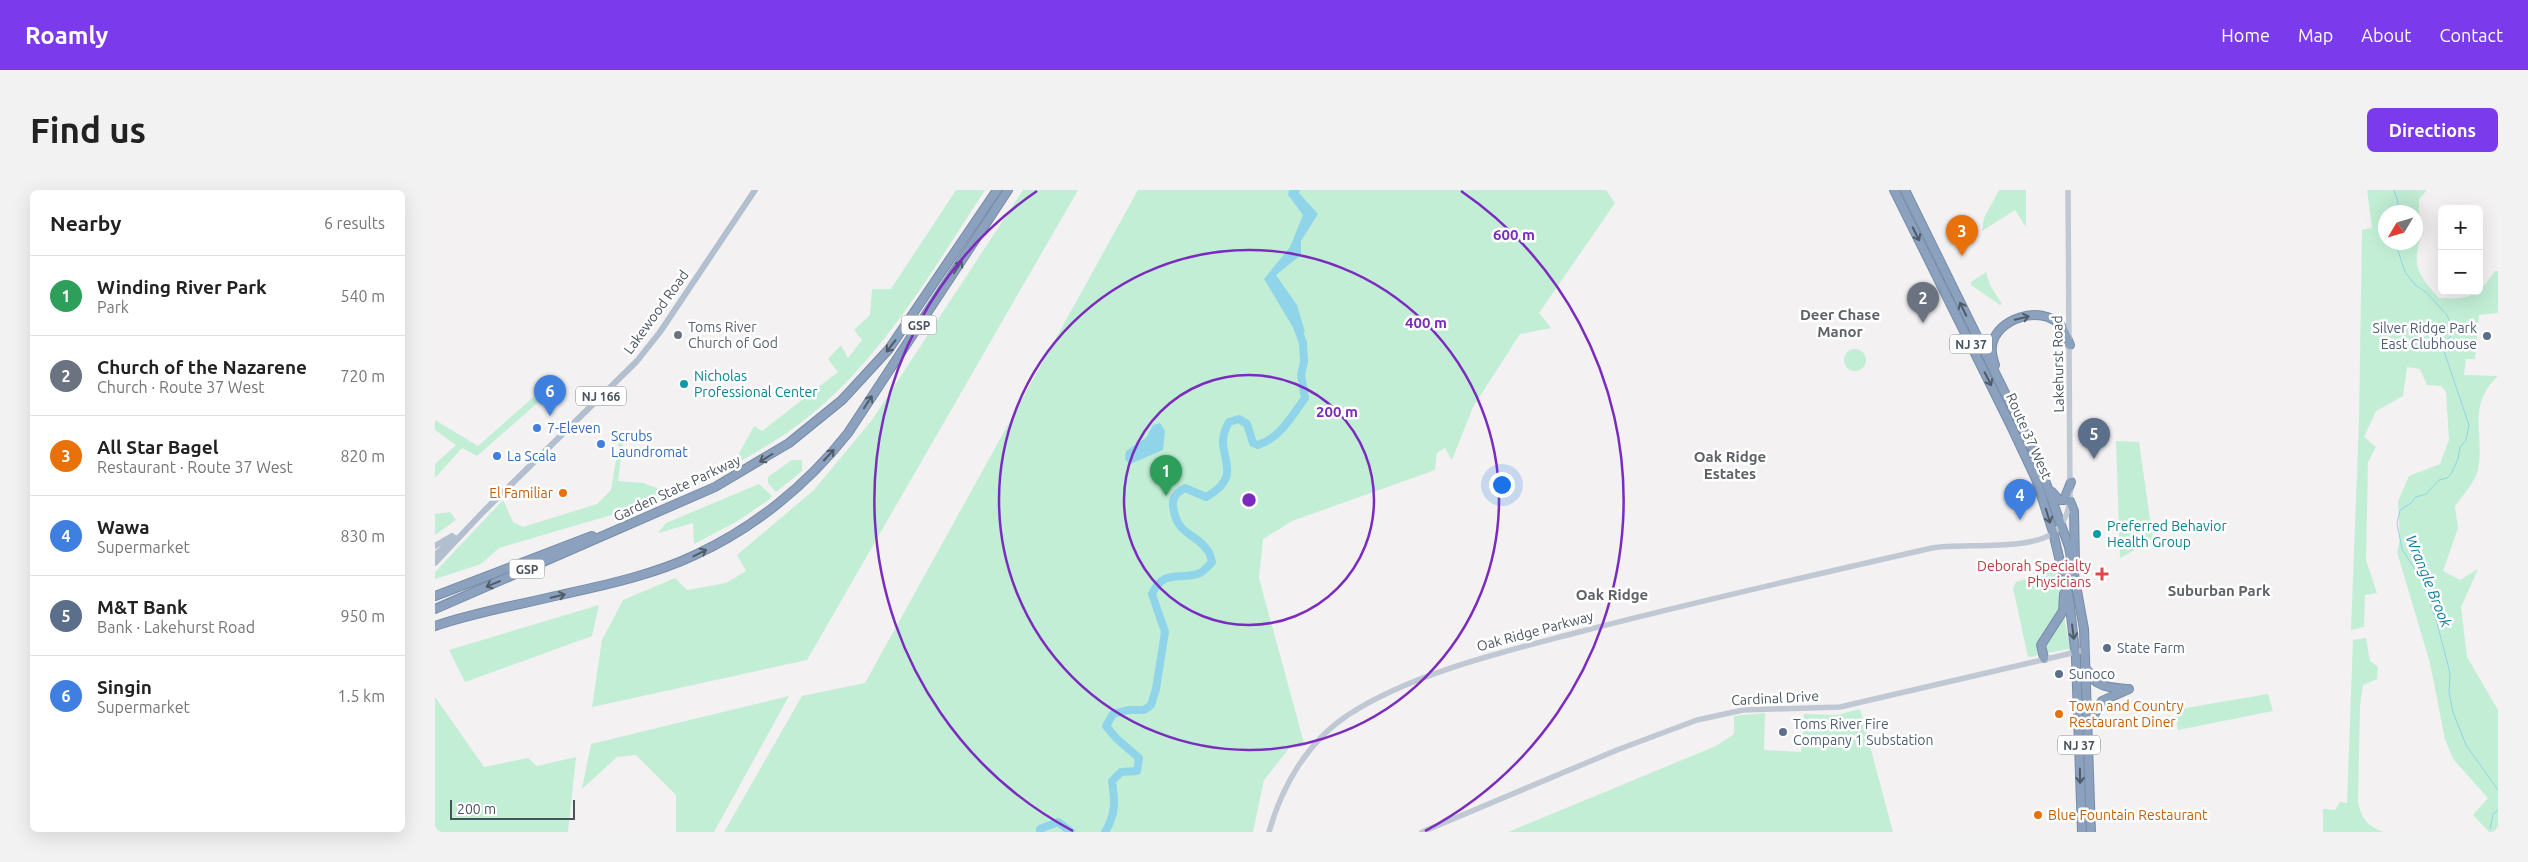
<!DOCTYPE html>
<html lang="en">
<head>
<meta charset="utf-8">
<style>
	body { margin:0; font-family:Ubuntu,sans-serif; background:#f2f2f2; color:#222 }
	.controls { position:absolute; right:15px; top:15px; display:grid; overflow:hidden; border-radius:8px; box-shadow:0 5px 20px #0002 }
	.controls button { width:45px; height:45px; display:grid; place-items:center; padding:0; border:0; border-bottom:1px solid #e0e0e0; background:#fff; color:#222; font:25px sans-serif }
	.compass { position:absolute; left:1943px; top:15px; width:45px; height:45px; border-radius:50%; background:#fff; box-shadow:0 5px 20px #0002; rotate:232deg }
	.scale { position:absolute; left:15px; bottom:12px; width:125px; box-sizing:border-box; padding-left:5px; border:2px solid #49535e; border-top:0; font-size:14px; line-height:18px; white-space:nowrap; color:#49535e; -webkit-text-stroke:4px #fff; paint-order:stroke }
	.you { position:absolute; left:1066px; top:294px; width:18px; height:18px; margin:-12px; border:4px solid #fff; border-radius:50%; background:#1a73e8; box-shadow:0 0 0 8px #1a73e833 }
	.badge { display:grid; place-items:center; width:32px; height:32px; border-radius:50%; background:#7c3aed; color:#fff; font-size:16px; font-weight:700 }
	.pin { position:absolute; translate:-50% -41px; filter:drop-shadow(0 1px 2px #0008) }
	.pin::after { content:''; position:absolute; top:26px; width:18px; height:15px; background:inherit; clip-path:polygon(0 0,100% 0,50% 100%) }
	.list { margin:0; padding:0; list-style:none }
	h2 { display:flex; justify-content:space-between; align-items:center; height:65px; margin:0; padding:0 20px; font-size:21px }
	h2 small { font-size:16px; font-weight:400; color:#767676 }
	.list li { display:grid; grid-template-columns:32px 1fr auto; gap:15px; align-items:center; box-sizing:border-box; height:80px; padding:0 20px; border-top:1px solid #e0e0e0 }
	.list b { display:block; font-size:19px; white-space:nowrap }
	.list p { margin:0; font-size:16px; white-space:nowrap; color:#767676 }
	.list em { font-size:16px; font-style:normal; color:#767676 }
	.map { position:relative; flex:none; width:2063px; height:642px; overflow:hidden; border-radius:8px }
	header { display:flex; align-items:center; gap:30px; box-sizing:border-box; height:70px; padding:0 25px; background:#7c3aed; color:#fff }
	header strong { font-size:24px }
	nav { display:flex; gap:28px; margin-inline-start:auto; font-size:18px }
	.intro { display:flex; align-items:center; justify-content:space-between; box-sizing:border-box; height:120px; padding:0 30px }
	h1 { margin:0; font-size:35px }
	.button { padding:12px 22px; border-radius:8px; background:#7c3aed; color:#fff; font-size:18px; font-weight:700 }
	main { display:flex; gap:30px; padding:0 30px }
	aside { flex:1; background:#fff; border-radius:8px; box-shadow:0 5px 20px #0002 }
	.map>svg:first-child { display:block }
	.green { fill:#c2eed5 }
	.water { fill:#90d4ea }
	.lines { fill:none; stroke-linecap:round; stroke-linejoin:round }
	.stream { stroke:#90d4ea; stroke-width:1 }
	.river { stroke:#90d4ea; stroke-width:8 }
	.highway-casing { stroke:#768ca9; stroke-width:10 }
	.secondary { stroke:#c0c8d4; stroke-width:5.5 }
	.primary { stroke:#b2bfce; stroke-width:6 }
	.highway { stroke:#8ba1be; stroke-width:8 }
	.oneway { stroke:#505b68 }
	.ring { fill:none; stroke:#7b2cbf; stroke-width:2.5 }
	.worship-dot { fill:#6b7280; stroke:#fff; stroke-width:2 }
	.service-dot { fill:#5c6f8a; stroke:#fff; stroke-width:2 }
	.culture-dot { fill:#0f9aa8; stroke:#fff; stroke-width:2 }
	.shop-dot { fill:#3f7fe0; stroke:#fff; stroke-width:2 }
	.food-dot { fill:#e8710a; stroke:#fff; stroke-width:2 }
	.health-dot { fill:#e0444e; stroke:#fff; stroke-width:2 }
	.labels { text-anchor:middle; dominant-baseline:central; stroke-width:5; stroke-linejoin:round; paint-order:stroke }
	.shield { fill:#fff; stroke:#80878e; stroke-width:1 }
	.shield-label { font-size:12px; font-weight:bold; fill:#49535e }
	.street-label { font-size:14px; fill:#49535e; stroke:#fff }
	.worship-label { font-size:14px; fill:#5b616d; stroke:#fff; text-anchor:start }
	.service-label { font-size:14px; fill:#4e5e75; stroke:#fff; text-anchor:start }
	.culture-label { font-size:14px; fill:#0d838f; stroke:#fff; text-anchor:start }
	.shop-label { font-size:14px; fill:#366cbe; stroke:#fff; text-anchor:start }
	.food-label { font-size:14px; fill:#c56008; stroke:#fff; text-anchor:start }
	.health-label { font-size:14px; fill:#be3a42; stroke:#fff; text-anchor:end }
	.neighbourhood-label { font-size:15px; font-weight:bold; fill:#5e6166; stroke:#fff }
	.water-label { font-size:15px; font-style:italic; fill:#117da1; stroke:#fff }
	.centre { fill:#7b2cbf; stroke:#fff; stroke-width:2.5 }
	.ring-label { font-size:15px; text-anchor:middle; font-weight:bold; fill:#7b2cbf; stroke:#fff; stroke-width:5; stroke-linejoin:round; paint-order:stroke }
</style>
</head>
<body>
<header>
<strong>Roamly</strong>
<nav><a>Home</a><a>Map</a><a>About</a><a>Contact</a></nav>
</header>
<div class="intro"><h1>Find us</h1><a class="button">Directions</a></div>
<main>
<aside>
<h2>Nearby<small>6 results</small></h2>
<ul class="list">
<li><span class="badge" style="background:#2e9e5b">1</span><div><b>Winding River Park</b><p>Park</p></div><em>540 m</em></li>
<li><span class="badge" style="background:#6b7280">2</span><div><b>Church of the Nazarene</b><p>Church · Route 37 West</p></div><em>720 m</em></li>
<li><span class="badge" style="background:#e8710a">3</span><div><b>All Star Bagel</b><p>Restaurant · Route 37 West</p></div><em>820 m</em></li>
<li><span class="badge" style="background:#3f7fe0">4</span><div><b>Wawa</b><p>Supermarket</p></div><em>830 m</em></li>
<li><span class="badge" style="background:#5c6f8a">5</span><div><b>M&amp;T Bank</b><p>Bank · Lakehurst Road</p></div><em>950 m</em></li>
<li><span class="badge" style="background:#3f7fe0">6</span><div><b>Singin</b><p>Supermarket</p></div><em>1.5 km</em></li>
</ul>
</aside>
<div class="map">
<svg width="2063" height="642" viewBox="0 0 2063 642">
	<rect width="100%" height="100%" fill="#f3f1f1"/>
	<g class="green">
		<path d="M521,0H550C495,84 438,184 353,242C305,275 252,298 199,322L191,325L190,321L64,358L46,374L0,389V382L68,310L78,332L88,337L162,314L176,300L184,253L188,252L183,291L208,293L227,300L269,286L300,271L319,236L327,241L403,182L393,169L406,155L413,168L427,150L419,140L435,125L437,99H456Z"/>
		<polygon points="588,0 643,0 372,470 157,517 167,450 188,410 240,388 252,400 291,393 311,381 302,365 379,300 437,230"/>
		<polygon points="703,0 1171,0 1180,13 1104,123 1116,138 1085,144 1038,217 1017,270 1010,258 1002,263 1000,280 857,331 828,349 824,388 869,553 866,557 856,556 829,590 818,642 289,642 367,506 430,493"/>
		<polygon points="1564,0 1591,0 1591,37 1580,20 1547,41 1549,28"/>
		<path d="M1932,0H1992L1984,9V32H1981L1980,22H1950V52H1980L1981,40L1988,41C1976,74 1981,83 2004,108C2035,110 2043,106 2060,81H2063V123L2044,125L2040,169H2031L2029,185L2063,186C2031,216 2050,245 2043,279C2041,291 2027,306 2020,316L2023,338L2008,381L2025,390L2043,379L2026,417L2032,467L2063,520V642H2054L2038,625L2053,608L2018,569L2010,549L1995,473L1962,362L1965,350L1963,311L1974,286L2005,274L2014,250L2011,202L2006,196L1992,195L1985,179L1972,177L1968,206L1941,221L1929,247L1941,257L1933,272L1931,370L1942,403L1930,405L1929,437L1916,440L1924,231L1927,40L1937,38Z"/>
		<polygon points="1551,82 1555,95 1567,114 1565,115 1536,95 1536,92"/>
		<circle cx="1420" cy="170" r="11"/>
		<polygon points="110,197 116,201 42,266 27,258 0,288 0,274 21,255 0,240 0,230 43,256"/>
		<polygon points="1681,251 1704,252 1718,350 1685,368"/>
		<polygon points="357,270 367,270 367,281 341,302 333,293 333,287"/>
		<polygon points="324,294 337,306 335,309 301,332 259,354 258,333 223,343 231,333"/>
		<polygon points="15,322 21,330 0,345 0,324"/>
		<polygon points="1620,380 1623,383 1628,414 1604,464 1593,469 1601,466 1593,467 1578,398 1581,392"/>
		<polygon points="164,415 157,446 30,492 14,460"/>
		<polygon points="1629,426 1635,459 1612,463 1608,458"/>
		<path d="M1931,448L1935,471L1943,477L1942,489L1928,495L1925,515L1923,612C1926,628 1933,637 1949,642H1888V619L1900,620L1905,612L1912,613L1918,450Z"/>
		<polygon points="1833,504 1838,521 1743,540 1739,520"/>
		<polygon points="354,506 279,642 241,642 241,605 201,565 182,567 147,599 156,554"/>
		<polygon points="0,507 49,577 93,568 102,576 141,567 133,642 0,642"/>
		<polygon points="1425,519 1458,642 1073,642 1281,556 1299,544 1299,526 1330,523 1329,560 1366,562 1369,524 1402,525"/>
	</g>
	<g class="water">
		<polygon points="854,0 865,0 864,3 883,24 866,51 866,65 841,85 862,115 870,142 862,144 829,89 855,57 868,25 853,5"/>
		<polygon points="725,233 730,241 728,260 695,274 690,269 691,261 711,248 718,235"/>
	</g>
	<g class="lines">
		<g class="stream">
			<polyline points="1959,0 1963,12 1962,22"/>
			<polyline points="1960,52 1970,82 1980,95 1991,102 2012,125 2016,135 2016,145 2008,158 2034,235 2031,250 2025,257 2023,269 2016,284 2012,288 2004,290 1991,304 1981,307 1976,313 1965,320 1962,333 1967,359 1986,389 2002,433 2015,483 2014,502 2018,522 2031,555 2063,600"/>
			<polyline points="2055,639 2058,624 2063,620"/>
		</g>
		<g class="river">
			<polyline points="605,642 605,639 623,632 636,642"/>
			<path d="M670,642C681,624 680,611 677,591L686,582L702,581L704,568L681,548L671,536L678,524L693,520H709L716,515L721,499L730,442L717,404C729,378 744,391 765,383C769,381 774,375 777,372C776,368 775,363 773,361C761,342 742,347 738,316C737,306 743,302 750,298L771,307C815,282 774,265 794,232L804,229L812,234L818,253L823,255C846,247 856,227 870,208L866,185L869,172L868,153L861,134"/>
		</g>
		<g class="highway-casing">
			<g id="highway">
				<polyline points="1459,0 1576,236 1601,289 1618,342 1634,409 1641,468 1647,642"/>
				<polyline points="1470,0 1602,268 1634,357 1649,439 1656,642"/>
				<path d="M1560,175C1558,169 1556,162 1557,156C1560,129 1606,114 1625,135C1630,140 1632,149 1635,155"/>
				<polyline points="1617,302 1624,310 1629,310 1636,292"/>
				<polyline points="1635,311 1639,321 1640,373"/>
				<polyline points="0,406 157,346"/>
				<polyline points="0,419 280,297 354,253 407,210 454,159 562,0"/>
				<path d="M0,436C41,422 83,415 125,405C170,395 218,385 260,365C319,338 372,295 413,243L573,0"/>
				<polyline points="1609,468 1606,455 1628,421 1629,404"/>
				<path d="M1653,481C1659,497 1676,498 1692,499"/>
				<polyline points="1655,532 1667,511 1694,499"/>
			</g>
		</g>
		<g class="secondary">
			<path d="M834,642C847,596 872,552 913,525C975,484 1068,462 1140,443C1259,412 1378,385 1497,358C1528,353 1597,361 1619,342C1630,333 1634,321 1635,308L1633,0"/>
			<polyline points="987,642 1182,560 1262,530 1308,520 1405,517 1650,460"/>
		</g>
		<g class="primary">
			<polyline points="0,356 17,346"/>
			<polyline points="0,365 20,348"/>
			<polyline points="0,373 48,322 202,171 225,142 320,0"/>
		</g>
		<use href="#highway" class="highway"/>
	</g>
	<defs><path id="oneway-shaft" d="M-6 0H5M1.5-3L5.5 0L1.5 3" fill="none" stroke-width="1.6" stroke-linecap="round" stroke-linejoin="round" transform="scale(1.25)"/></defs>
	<g class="oneway">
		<use href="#oneway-shaft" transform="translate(1481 44) rotate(63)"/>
		<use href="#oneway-shaft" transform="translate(523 77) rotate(-57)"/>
		<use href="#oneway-shaft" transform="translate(1528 119) rotate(-116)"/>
		<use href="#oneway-shaft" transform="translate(1587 128) rotate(-13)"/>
		<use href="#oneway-shaft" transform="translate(456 156) rotate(128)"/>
		<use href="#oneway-shaft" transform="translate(1553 189) rotate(63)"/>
		<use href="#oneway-shaft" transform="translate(433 212) rotate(-57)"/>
		<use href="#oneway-shaft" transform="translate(394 265) rotate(-47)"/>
		<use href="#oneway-shaft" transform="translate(331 268) rotate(148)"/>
		<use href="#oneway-shaft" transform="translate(1613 326) rotate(73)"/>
		<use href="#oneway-shaft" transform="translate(265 363) rotate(-27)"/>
		<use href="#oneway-shaft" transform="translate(58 394) rotate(157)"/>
		<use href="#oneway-shaft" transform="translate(123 406) rotate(-13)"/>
		<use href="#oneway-shaft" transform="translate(1638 442) rotate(83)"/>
		<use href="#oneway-shaft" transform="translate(1645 586) rotate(89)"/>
	</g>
	<g class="ring">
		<circle cx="814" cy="310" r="125"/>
		<circle cx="814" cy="310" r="250"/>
		<path d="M638 641A375 375 0 0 1 602 1M1026 1A375 375 0 0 1 990 641"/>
	</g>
	<circle class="worship-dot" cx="243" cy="145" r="5"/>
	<g class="service-dot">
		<circle cx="2052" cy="146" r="5"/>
		<circle cx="1672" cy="458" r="5"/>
		<circle cx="1624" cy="484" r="5"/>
		<circle cx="1348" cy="542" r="5"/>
	</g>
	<g class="culture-dot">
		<circle cx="249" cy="194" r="5"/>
		<circle cx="1662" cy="344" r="5"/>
	</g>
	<g class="shop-dot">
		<circle cx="102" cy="238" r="5"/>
		<circle cx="166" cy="254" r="5"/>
		<circle cx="62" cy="266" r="5"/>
	</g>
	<g class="food-dot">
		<circle cx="128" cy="303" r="5"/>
		<circle cx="1624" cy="524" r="5"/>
		<circle cx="1603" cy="625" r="5"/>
	</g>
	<path class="health-dot" d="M1664.5 376.5h5v5h5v5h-5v5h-5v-5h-5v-5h5z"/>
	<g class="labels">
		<g class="shield">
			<rect x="466.5" y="125.5" width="35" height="19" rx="4"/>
			<rect x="1515" y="144.5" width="42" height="19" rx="4"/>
			<rect x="141" y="196.5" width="50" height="19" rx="4"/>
			<rect x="74.5" y="369.5" width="35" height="19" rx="4"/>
			<rect x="1623" y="545.5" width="42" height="19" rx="4"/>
		</g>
		<g class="shield-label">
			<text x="484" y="135">GSP</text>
			<text x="1536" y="154">NJ 37</text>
			<text x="166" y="206">NJ 166</text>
			<text x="92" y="379">GSP</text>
			<text x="1644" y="555">NJ 37</text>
		</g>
		<g class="street-label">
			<text transform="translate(221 122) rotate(-54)">Lakewood Road</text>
			<text transform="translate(1623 174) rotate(-91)">Lakehurst Road</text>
			<text transform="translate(1594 246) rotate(66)">Route 37 West</text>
			<text transform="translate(242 298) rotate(-25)">Garden State Parkway</text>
			<text transform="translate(1100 441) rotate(-15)">Oak Ridge Parkway</text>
			<text transform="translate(1340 508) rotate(-3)">Cardinal Drive</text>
		</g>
		<g class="worship-label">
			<text x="253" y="137">Toms River<tspan x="253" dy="16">Church of God</tspan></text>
		</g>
		<g class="service-label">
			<text x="2042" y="138" text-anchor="end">Silver Ridge Park<tspan x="2042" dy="16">East Clubhouse</tspan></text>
			<text x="1682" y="458">State Farm</text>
			<text x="1634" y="484">Sunoco</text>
			<text x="1358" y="534">Toms River Fire<tspan x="1358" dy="16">Company 1 Substation</tspan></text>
		</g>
		<g class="culture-label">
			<text x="259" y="186">Nicholas<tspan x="259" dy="16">Professional Center</tspan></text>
			<text x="1672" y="336">Preferred Behavior<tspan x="1672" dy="16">Health Group</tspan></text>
		</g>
		<g class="shop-label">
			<text x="112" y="238">7-Eleven</text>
			<text x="176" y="246">Scrubs<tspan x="176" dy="16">Laundromat</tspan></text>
			<text x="72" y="266">La Scala</text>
		</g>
		<g class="food-label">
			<text x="118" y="303" text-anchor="end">El Familiar</text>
			<text x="1634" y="516">Town and Country<tspan x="1634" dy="16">Restaurant Diner</tspan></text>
			<text x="1613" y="625">Blue Fountain Restaurant</text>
		</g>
		<g class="health-label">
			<text x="1656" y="376">Deborah Specialty<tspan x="1656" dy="16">Physicians</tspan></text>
		</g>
		<g class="neighbourhood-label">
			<text x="1405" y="124">Deer Chase<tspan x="1405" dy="17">Manor</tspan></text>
			<text x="1295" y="266">Oak Ridge<tspan x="1295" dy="17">Estates</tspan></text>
			<text x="1784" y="400">Suburban Park</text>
			<text x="1177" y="404">Oak Ridge</text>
		</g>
		<g class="water-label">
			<text transform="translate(1994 391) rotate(68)">Wrangle Brook</text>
		</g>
	</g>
	<circle cx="814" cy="310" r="8" class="centre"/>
	<g class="ring-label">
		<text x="1079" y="50">600 m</text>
		<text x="991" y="138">400 m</text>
		<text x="902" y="227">200 m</text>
	</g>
</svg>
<div class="controls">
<button>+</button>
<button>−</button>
</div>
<svg class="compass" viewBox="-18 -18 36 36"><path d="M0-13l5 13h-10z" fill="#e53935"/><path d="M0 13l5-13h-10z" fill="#767676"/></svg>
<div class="scale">200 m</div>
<div class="you"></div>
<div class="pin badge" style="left:731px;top:306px;background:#2e9e5b">1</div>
<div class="pin badge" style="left:1488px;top:133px;background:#6b7280">2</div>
<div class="pin badge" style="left:1527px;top:66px;background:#e8710a">3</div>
<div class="pin badge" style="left:1585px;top:330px;background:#3f7fe0">4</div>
<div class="pin badge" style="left:1659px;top:269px;background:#5c6f8a">5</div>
<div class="pin badge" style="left:115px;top:226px;background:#3f7fe0">6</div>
</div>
</main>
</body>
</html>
